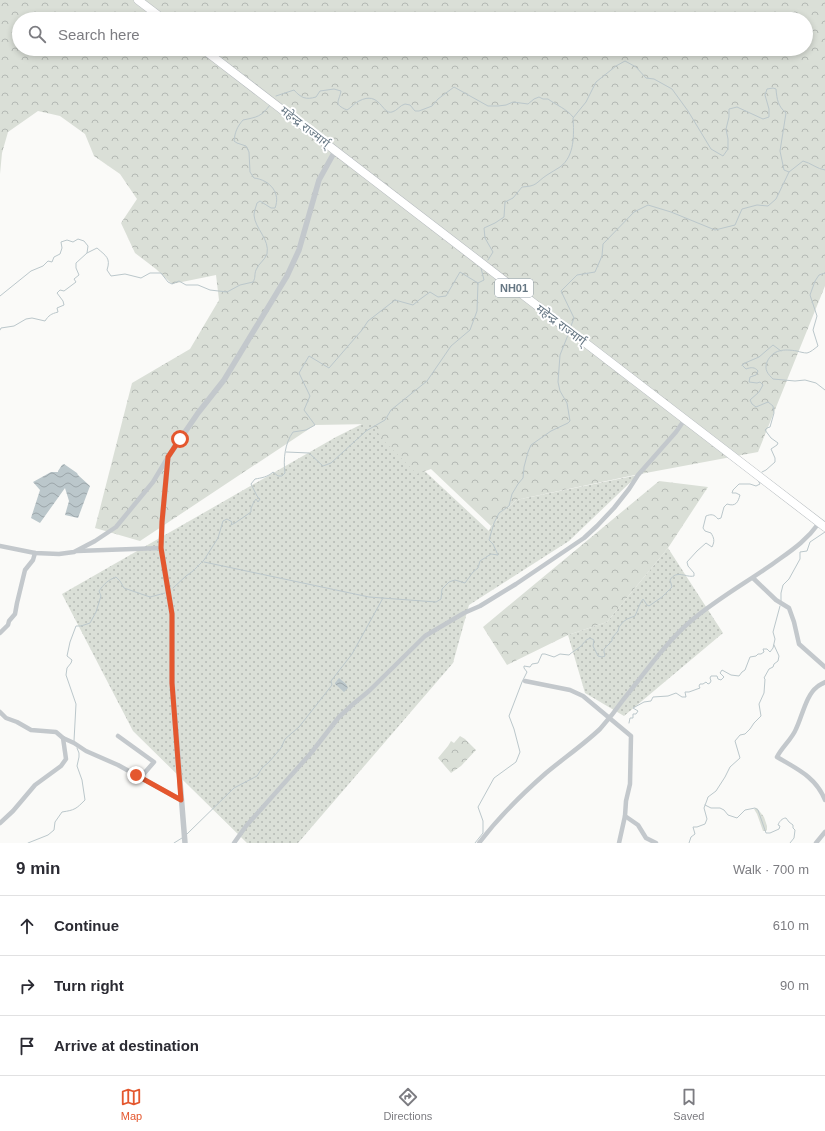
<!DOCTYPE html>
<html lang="en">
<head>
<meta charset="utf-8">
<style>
	body { margin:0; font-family:Arial,"Noto Sans Devanagari",sans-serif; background:#f2f2f3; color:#2b2b33 }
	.stop { position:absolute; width:12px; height:12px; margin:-9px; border:3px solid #e4572e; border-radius:50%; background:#fff }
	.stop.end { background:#e4572e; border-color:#fff; box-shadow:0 1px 4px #0008 }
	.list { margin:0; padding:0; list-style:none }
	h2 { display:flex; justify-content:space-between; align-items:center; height:52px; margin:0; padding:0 16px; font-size:17px }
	h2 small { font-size:13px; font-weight:400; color:#7c7c81 }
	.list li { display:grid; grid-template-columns:26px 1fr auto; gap:12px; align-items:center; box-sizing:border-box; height:60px; padding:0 16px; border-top:1px solid #e1e1e2 }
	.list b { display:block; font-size:15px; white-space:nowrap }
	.list em { font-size:13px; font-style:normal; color:#7c7c81 }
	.icon { flex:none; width:22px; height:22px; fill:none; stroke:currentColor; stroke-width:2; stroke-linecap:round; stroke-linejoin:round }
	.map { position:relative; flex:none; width:825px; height:843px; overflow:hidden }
	.search { position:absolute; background:#fff; box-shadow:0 2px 6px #0003; left:12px; right:12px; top:12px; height:44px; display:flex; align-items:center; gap:10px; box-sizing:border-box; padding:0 14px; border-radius:22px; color:#7c7c81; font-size:15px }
	.sheet { height:232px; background:#fff }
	nav { display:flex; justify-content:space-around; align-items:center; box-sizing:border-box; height:56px; border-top:1px solid #e1e1e2; background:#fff; font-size:11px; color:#7c7c81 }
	nav a { display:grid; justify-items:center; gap:2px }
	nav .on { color:#e4572e }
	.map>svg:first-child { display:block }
	.grass { fill:url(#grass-dots) }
	.forest { fill:url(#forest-crowns); fill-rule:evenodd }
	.water { fill:url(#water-waves) }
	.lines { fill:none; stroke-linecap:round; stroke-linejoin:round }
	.stream { stroke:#bbc7cb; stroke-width:1 }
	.trunk-casing { stroke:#b4b9bd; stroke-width:9 }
	.minor { stroke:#c3c8cc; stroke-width:4.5 }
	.tertiary { stroke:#c3c8cc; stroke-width:5.5 }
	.trunk { stroke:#fff; stroke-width:8 }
	.route { stroke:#e4572e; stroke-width:5 }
	.labels { text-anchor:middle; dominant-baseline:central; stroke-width:4; stroke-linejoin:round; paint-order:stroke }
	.shield { fill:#fff; stroke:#939fa8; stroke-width:1 }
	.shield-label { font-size:11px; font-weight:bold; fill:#657683 }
	.street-label { font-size:12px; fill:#657683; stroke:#fff }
</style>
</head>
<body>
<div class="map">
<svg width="825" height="843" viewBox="0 0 825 843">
	<defs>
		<pattern id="grass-dots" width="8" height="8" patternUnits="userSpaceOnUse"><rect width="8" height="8" fill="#dadfd7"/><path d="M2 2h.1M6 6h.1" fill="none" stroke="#b4b9b4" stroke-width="1.8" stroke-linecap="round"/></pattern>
		<pattern id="forest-crowns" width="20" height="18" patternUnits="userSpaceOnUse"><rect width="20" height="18" fill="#dadfd7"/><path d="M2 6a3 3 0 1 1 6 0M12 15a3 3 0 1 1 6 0" fill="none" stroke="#b4b9b4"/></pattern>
		<pattern id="water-waves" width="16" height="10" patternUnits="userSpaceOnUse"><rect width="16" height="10" fill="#bbc7cb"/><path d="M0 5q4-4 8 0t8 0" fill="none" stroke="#9ca6aa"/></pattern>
	</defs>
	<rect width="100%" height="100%" fill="#fafaf8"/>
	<g class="grass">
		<polygon points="370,420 489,531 491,526 516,500 638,475 569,541 469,605 453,663 298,843 247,843 133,731 62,594 336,437"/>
		<polygon points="668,548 723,633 624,716 585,693 568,635 607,622"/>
	</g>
	<g class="forest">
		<path d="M0,0H825V286L758,452L635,475L516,500L491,526L431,469L417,474L385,442L371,424L315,425L140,541L95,528L132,383L190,349L219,300L216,275L172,284L156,269L135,253L121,223L137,199L120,174L94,156L85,134L60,116L38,111L8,132L2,153L0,174ZM19,19H806V49H19Z"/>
		<polygon points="659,481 708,487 668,548 607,622 568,635 507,665 483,627"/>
		<polygon points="460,736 465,739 476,750 461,766 451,773 438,758 448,746 451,741 454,743"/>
		<polygon points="757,808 764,817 767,826 767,830 766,831 763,831 757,814 754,809"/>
	</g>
	<g class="water">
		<polygon points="64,464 77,473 78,475 90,486 78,518 65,515 69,501 65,488 40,523 31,518 40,490 33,482 51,472 58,472 58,471 62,465"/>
		<polygon points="339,678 346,684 348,688 344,692 335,684 335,683"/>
	</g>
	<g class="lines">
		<g class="stream">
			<path d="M276,96L294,90C301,98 306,100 316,97L320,91L334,89L341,91C339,102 333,104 347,110C351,108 354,103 359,101C380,90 382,115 392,112C397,111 400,105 405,104L410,105L415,111H419L432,106L438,99L454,87L488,106H498L506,105L513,102L528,104L534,99L539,97L543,99H548C556,105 567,109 573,117"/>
			<path d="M488,260L493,252L485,238L484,228L495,223L504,217L505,202L513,198L522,187C538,186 535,183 547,175C551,172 556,170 560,167C575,156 574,134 573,118L586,102L596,82L616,66L625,61L636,67L646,78L654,79L672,89L688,111L711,149L723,156L728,149V139L726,129L729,117V109L737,107L763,119L769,117V109L765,95L767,89L773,88L776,89C777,100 778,106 786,113L780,151L784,170L789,172L803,161C811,163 817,169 825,170"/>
			<path d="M825,273L819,275L815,281L810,295L817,316L813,330L818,346C814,349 811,352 807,353C804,353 800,352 797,351C784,349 773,349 767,362C764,370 768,374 773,379L795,381L805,380L816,383L825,390"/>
			<path d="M0,296L31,271L43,266L48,261L52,262L54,257L60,254L62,248L61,242L67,240L73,242L78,239L84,241L88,246L87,253L97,248C106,256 111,258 107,270L111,276L125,274L141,278L150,273H161L168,282L172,284L179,281L186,285H198L210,290L227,292L240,285L253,282C256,277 254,275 256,270C258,264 265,260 267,254C270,239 255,229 254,215C254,211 256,207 257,203L260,201L271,208H275C281,193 270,180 254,178L250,172L249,152L246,146L237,143L234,141C235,132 237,127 243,120C257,117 261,117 270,105"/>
			<polyline points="571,326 574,318 561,291 577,275 595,272 602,256 603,244 634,212 648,205 671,212 715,230 735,225 742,209 757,205 768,206 776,199 789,172"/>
			<path d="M0,330L1,328L14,326L26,319L32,318L45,321C49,315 51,314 58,312L57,308L64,305L63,301L57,293L60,290L64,291L76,282L74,279L79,275L76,268V263L87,253"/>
			<polyline points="286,452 309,453 323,466 331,463 366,431 385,420 391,410 427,381 451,346 470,330 477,311 478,283"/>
			<path d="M762,472L766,470L775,462V458L771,449L777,445L778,443L771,438L765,430L767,428L770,427L774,413L773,406L768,402L756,407L752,404L750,400L759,392L763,385L760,382L757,383L749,382L750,377L756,375L758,371C755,367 751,367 746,369L742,365L745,363L759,357L773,345L781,351"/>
			<polyline points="204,562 369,597 436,602 441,599 442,589 449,582 455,580 465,583 473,572 478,568 480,561 491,554 498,555 493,544 489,540 494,523 499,513 509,506 512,494 518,484 523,478 524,467 528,452 531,445 551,431 568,423 570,421 567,403 560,391 558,382 560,355 568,335"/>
			<path d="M173,588L186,576L193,571L204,560L218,538L223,521L227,519L232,522L231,525L235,523L251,512V508C253,505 253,502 256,499L258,502L260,499L257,496L251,484L255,479C261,478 268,477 273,472L278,476H282L285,473C283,459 285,443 293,432L306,430L315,425L304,410L310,396L299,373L309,356L329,368L362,330L368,321L395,300L413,305L419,300L430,292L438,297L446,296L460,272L478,283L484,280L481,268"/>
			<polyline points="781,601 781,593 783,585 789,579 800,559 800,552 807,551 810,542 825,532"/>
			<polyline points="629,723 630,718 633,718 633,714 636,714 638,711 633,708 644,702 651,701 653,697 668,696 676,693 682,697 686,697 685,692 689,692 700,688 699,686 700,684 703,684 706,682 708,684 710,683 711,681 710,678 711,676 717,676 718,679 721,680 724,677 720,673 722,670 731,675 739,676 742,672 745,670 750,657 756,656 758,654 761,654 764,652 763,649 767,649 770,652 773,648 775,639 773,632 780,606"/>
			<path d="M74,741L76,704L66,675L67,668L71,663L72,660L67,656L70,642L76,626H81L90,623L96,612L101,596L99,591C104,584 108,580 116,577L120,581L124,588L150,597L165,593"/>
			<path d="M705,805L711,808H720L724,810L728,815L737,818L745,810L755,808L758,810L766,833H770L779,829L780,826L778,825C779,822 782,818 786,818L789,822L793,825V828L795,830L794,838L790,843"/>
			<polyline points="187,834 234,788 257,776 262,768 269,762 281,748 285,739 299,727 332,685 331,681 352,654 383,598"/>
			<path d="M28,843L48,835L54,830L55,822L62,812C75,810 76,809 85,800L82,780L77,766L79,757V753L77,748"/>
			<polyline points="174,843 182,838"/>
			<path d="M475,843L483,833V821L478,807L494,778L516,762L520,752L514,729L509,716L522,682L527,672L524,668V666L530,667L532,664L538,663L542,654H545L554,657L560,654L569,655C572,652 576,650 580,647C584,643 585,640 590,638L594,640L593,646L598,656L602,657L605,656L604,652V649L612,641V638L618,631L619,627L623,622L627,619L635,616C638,610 639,604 643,599L647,605L649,606L662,597L672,587L670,580C677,569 686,578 694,576V573L688,566L687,562L697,551L706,543L712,547C715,541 714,538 711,533L705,531L703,528L706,516C711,514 714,514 718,519L721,518L724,507L727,504C736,507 738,502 740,495L736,493H732L733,490L739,484H750L756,486L760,484L758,480"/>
			<polyline points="689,843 691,837 695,834 693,827 697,827 705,824 707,819 704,808 707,800 708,797 716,791 725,777 730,767 740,758 735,741 740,735 745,734 750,729 754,723 761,716 759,704 764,693 765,679 764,678 769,669 773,667 774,664 778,661 779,656 774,645"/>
		</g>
		<g class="trunk-casing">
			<g id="trunk">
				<polyline points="138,0 163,19"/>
				<polyline points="203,49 825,527"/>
			</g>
		</g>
		<g class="minor">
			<polyline points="0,546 35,553 59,554 74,552 95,541 116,527 153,482 168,457"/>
			<polyline points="77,551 161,548"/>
			<polyline points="753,578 776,600 789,608 794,622 799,644 825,667"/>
			<polyline points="0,633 8,625 9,621 15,614 17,603 25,570 33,560 35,553"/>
			<polyline points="525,681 570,690 583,696 631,736 630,784 626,801 625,816 638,825 646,838 656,843"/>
			<path d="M825,682C822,684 819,685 817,687C806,695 802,717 796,729C792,739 782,747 777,757C797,769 816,777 825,800"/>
			<polyline points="0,712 6,718 17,722 31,730 56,732 63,738 66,759 61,766 35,785 13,811 0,823"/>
			<polyline points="118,736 154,762 141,777"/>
			<polyline points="63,738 74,743 86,751 118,765 181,800"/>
			<polyline points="234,843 246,826 311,753 339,717 352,705 369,691 425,636 464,613 480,606 516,584 584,538 597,526 614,508 629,489 638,475 676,432 685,419"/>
			<path d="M479,843C498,818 522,794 546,773C564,758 583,745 600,729C608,720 616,710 623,700C645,673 665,643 692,620C717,599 747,582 774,563C792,550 806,541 819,523"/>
			<polyline points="619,843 625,816"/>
			<polyline points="816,843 825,832"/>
		</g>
		<polyline class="tertiary" points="185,843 172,683 172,614 161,548 162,523 168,457 198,413 224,380 287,276 299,250 319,180 335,151"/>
		<use href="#trunk" class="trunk"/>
	</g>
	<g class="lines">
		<polyline class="route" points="136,775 181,800 172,683 172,614 161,548 162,522 168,457 180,439"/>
	</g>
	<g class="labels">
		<rect class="shield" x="495" y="279" width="38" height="18" rx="3"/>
		<g class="shield-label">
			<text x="514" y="288">NH01</text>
		</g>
		<g class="street-label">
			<text transform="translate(305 127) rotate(38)">महेन्द्र राज्मार्ग्</text>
			<text transform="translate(561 325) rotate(37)">महेन्द्र राज्मार्ग्</text>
		</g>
	</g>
</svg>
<div class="stop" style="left:180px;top:439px"></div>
<div class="stop end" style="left:136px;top:775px"></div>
<div class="search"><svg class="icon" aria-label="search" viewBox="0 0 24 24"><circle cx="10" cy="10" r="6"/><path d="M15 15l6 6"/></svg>Search here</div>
</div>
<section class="sheet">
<h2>9 min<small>Walk · 700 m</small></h2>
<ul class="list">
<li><svg class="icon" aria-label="ahead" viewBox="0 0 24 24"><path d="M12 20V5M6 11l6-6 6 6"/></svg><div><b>Continue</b></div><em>610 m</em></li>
<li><svg class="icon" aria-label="right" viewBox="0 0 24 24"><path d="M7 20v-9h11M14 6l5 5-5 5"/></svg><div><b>Turn right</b></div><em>90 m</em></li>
<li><svg class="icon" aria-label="arrive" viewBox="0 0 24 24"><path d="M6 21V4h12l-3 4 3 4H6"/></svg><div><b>Arrive at destination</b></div></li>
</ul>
</section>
<nav>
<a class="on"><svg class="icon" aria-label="map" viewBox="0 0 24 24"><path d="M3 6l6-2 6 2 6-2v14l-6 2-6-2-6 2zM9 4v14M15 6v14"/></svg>Map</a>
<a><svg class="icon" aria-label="directions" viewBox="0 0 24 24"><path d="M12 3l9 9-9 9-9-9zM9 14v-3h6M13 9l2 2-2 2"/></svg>Directions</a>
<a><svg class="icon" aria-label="saved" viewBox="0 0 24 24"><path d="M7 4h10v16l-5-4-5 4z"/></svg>Saved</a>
</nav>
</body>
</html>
